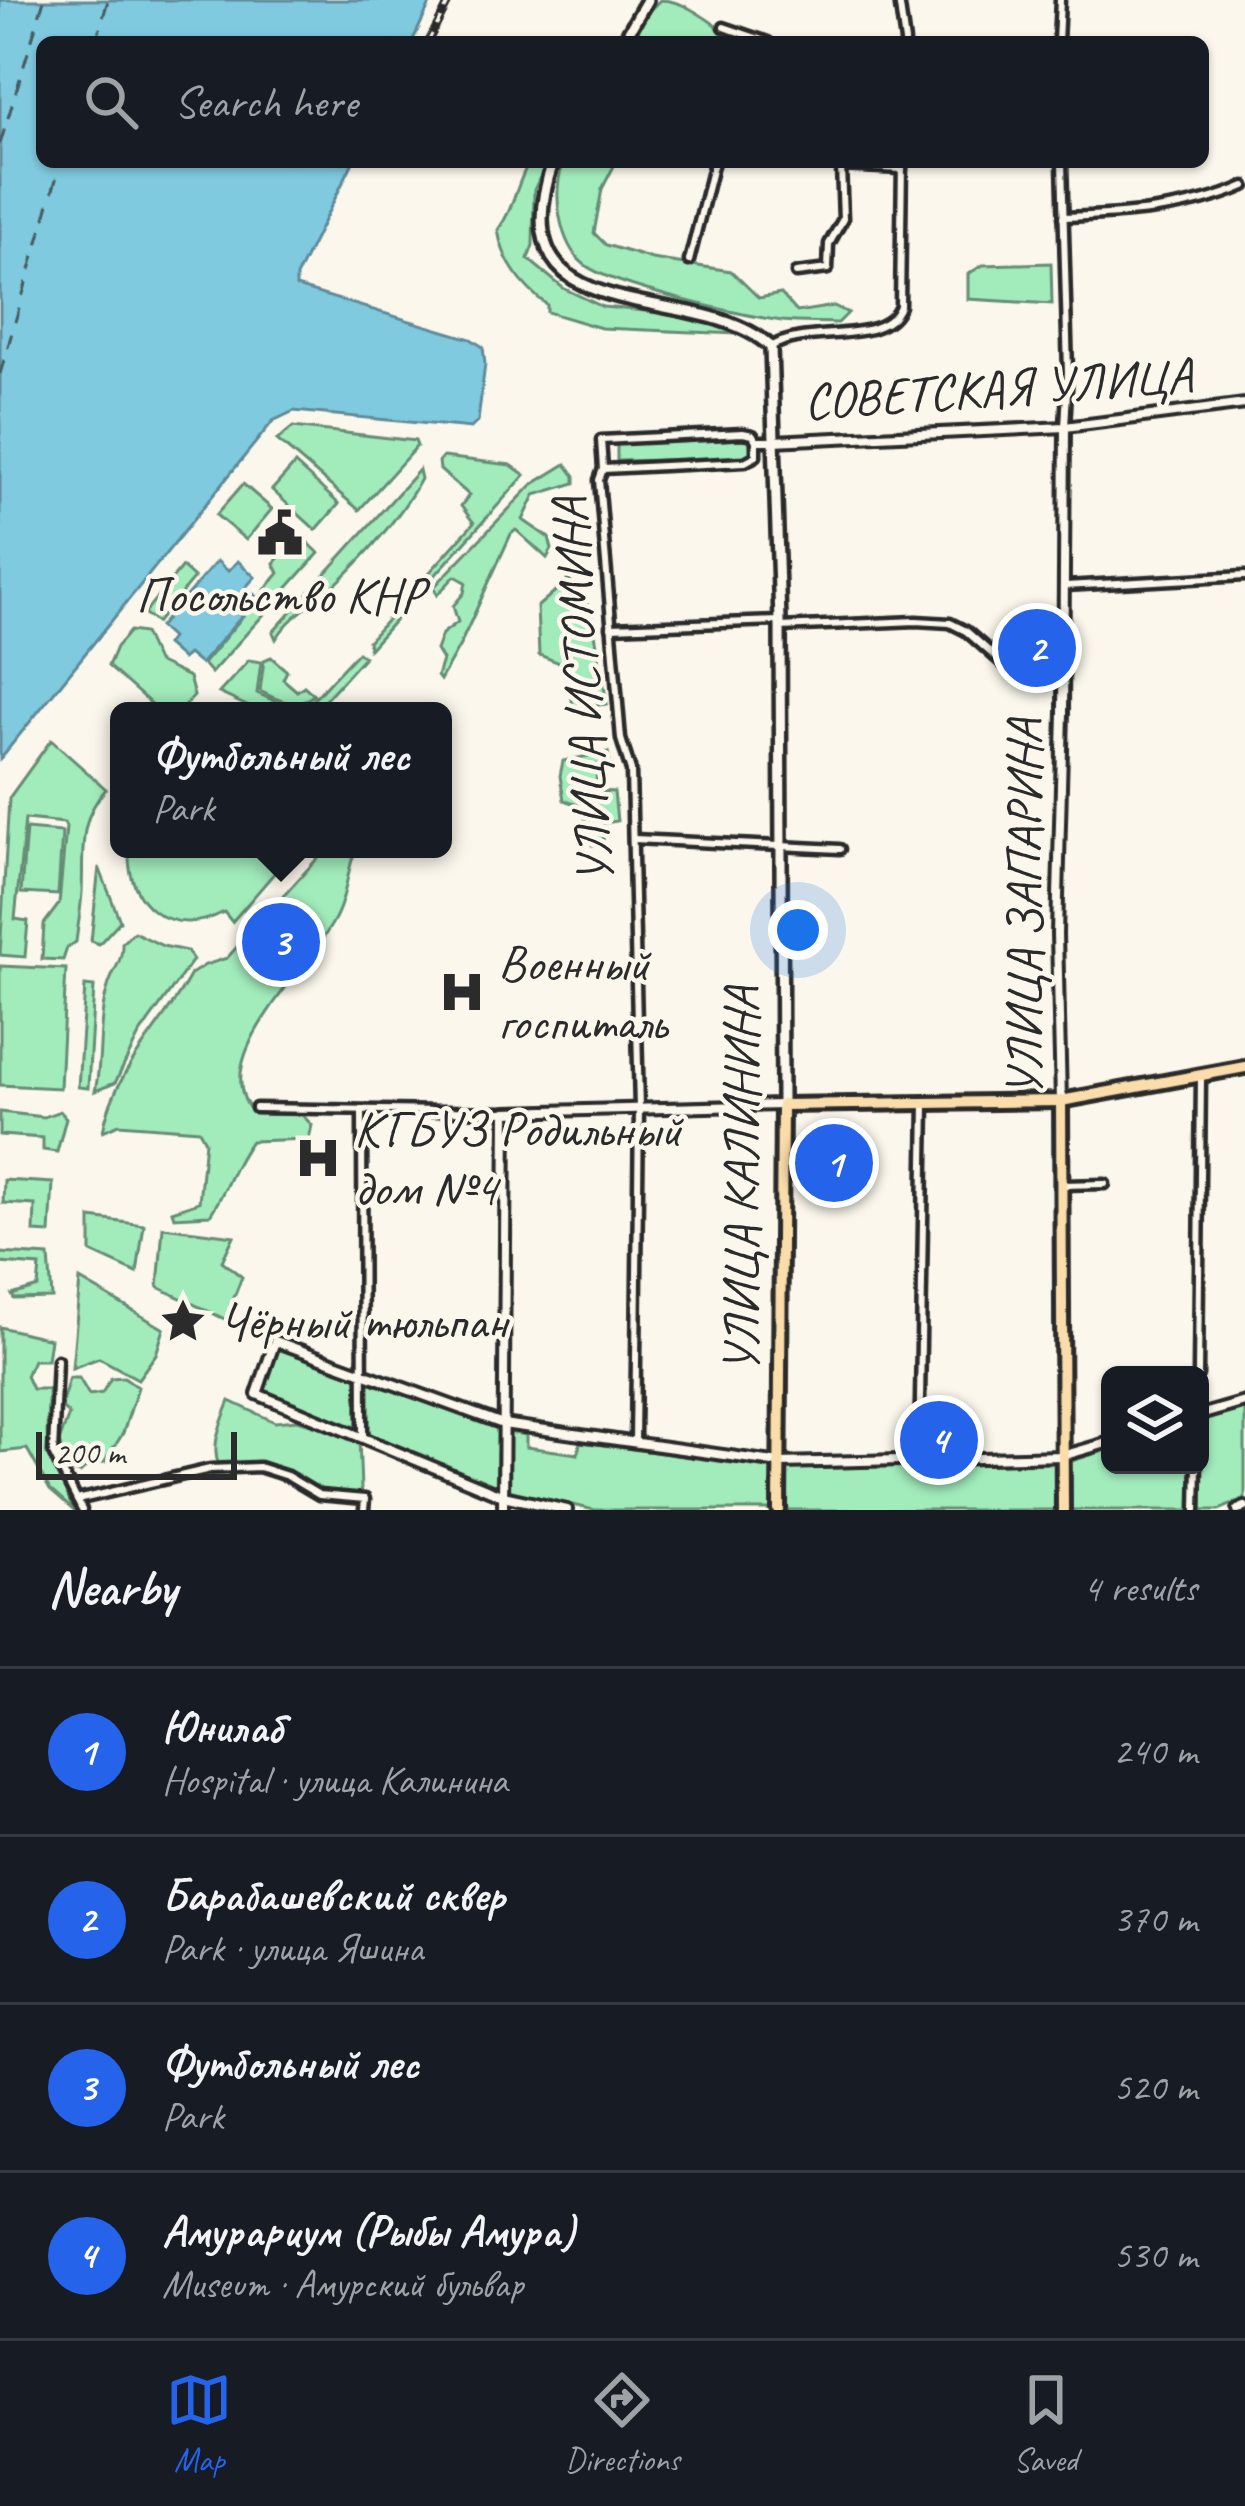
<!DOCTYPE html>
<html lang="en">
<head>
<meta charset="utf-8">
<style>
	body { margin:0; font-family:Caveat,sans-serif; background:#20242c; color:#f1f3f6 }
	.controls { position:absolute; right:36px; bottom:36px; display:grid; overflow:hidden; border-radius:18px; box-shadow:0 3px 9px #0004 }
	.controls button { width:108px; height:108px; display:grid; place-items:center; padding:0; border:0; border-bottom:3px solid #363941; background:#171b24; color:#f1f3f6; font:60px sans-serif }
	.scale { position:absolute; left:36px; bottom:30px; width:201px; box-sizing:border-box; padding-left:12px; border:6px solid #2b2b2b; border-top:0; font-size:33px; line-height:42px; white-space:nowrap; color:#2b2b2b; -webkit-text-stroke:9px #fbf7ec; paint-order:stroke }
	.you { position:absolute; left:798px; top:930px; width:42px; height:42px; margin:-30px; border:9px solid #fff; border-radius:50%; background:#1a73e8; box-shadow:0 0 0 18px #1a73e833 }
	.badge { display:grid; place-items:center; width:78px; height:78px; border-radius:50%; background:#2563eb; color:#fff; font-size:39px; font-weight:700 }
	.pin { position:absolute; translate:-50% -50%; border:6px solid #fff; box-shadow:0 3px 12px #0006 }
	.popup { position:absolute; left:110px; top:702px; width:342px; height:156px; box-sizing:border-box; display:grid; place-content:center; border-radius:18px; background:#171b24; filter:drop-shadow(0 3px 9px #0005); font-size:39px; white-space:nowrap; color:#9ea1a6 }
	.popup b { font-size:45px; color:#f1f3f6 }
	.popup::after { content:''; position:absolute; left:50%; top:100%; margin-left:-24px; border:24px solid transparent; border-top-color:#171b24 }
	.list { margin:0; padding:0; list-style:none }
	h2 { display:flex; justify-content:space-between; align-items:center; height:156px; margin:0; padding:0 48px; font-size:51px }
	h2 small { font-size:39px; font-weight:400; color:#9ea1a6 }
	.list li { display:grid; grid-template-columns:78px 1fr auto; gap:36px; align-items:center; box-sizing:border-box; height:168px; padding:0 48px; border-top:3px solid #363941 }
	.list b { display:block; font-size:45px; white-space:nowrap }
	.list p { margin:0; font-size:39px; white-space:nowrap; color:#9ea1a6 }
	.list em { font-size:39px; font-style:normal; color:#9ea1a6 }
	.icon { flex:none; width:66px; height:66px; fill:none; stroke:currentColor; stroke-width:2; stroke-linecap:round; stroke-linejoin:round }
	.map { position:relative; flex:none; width:1245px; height:1510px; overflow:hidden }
	.search { position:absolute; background:#171b24; box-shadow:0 3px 9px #0004; left:36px; right:36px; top:36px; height:132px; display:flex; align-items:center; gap:30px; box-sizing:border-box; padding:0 42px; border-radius:18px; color:#9ea1a6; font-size:45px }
	.sheet { height:828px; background:#171b24 }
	nav { display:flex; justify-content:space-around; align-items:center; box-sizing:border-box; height:168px; border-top:3px solid #363941; background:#171b24; font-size:33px; color:#9ea1a6 }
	nav a { display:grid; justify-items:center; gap:6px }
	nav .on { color:#2563eb }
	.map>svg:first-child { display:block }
	.green { fill:#a2ecbc; stroke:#668c74; stroke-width:3 }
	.water { fill:#80cae0; stroke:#5e8a98; stroke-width:3 }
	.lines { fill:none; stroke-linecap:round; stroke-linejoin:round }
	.ferry { stroke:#445b61; stroke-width:3; stroke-dasharray:15 12; stroke-linecap:butt }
	.minor-casing { stroke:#2b2b2b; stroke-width:15 }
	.tertiary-casing { stroke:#2b2b2b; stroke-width:16 }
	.secondary-casing { stroke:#2b2b2b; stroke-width:18 }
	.primary-casing { stroke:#2b2b2b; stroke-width:20 }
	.minor { stroke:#fbf7ec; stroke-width:6 }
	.tertiary { stroke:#fbf7ec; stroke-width:8 }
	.secondary { stroke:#fbf7ec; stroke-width:9 }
	.primary { stroke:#fbddab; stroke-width:10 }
	.rail-casing { stroke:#2b2b2b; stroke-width:8 }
	.rail { stroke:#fbf7ec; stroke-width:3; stroke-dasharray:9; stroke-linecap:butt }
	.labels { text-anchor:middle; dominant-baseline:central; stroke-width:9; stroke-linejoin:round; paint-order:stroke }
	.street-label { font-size:51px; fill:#2b2b2b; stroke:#fbf7ec }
	.poi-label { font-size:51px; fill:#2b2b2b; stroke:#fbf7ec; text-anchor:start }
</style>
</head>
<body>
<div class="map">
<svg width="1245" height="1510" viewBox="0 0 1245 1510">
	<rect width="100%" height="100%" fill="#fbf7ec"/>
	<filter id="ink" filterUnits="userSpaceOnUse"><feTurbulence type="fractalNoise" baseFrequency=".00833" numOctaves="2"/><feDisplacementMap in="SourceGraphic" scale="24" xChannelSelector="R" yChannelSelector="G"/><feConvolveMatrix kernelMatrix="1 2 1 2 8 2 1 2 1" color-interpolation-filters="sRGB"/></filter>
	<g filter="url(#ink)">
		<g class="green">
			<path d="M660,0C690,0 716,29 743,42H696L683,37L666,42H630L645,15Z"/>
			<path d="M529,162H547L534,190L533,245L528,259L563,288L603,307L655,312L739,329L737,334L601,328L547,312V305C521,285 503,262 498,230C514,208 516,185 529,162Z"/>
			<path d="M564,162H616L602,189L594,233L606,245L652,259L731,271L759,298L781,294L797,312L834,306L848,313L838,323C820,322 800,323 782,321C742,315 614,287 585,265C559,245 551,190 564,162Z"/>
			<polygon points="1051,263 1052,304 968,299 968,274 983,265"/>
			<polygon points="293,427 415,441 417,446 359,510 277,440"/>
			<polygon points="752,439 753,458 617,461 617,443"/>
			<polygon points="443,457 511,465 525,475 369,649 368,641 474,523 461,506 469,495 440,470 439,461"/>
			<polygon points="295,464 339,504 316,530 272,490"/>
			<polygon points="566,464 575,476 575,483 535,495 523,520 549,538 552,549 547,558 516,530 511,534 460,645 440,680 437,676 442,660 436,650 442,634 458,622 453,606 464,593 466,582 455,576 437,595 434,587 532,485"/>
			<path d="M419,470L421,479C401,515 368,553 338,582C317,602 292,613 276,639L273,632Z"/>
			<polygon points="243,484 272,509 246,540 216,515"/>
			<polygon points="300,535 319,553 211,673 203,664 279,573 274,563"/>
			<polygon points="182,567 194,578 156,623 144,613"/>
			<polygon points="569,579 591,610 607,704 573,708 568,666 539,655 537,607"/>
			<polygon points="1052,630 1051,673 1021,673 1015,655 1029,640"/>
			<polygon points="130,631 144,633 157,662 189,677 194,696 180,711 159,711 108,666 116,647"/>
			<polygon points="358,652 364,657 315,711 258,711 219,693 249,660 261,662 257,693 286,706 312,701"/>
			<path d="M271,657L287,671L283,679L297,691L304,686L314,695C295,709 279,701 260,691L264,660Z"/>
			<path d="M51,740L106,789C77,821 84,852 82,892C81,909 78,925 76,942L67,948L63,960L42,959L44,924L59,904L66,827L64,823L25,819L15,919L28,921L25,957L0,955L9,798Z"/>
			<polygon points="608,752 610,763 595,765 598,791 614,792 617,821 604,823 603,844 592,845 585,831 585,808 564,800 560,776 563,761"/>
			<polygon points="26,829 62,832 58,895 21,893"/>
			<path d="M129,849H295L232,922L224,912C172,940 126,906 129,849Z"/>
			<path d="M326,849H356C347,869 347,892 338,912C316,965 202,1057 254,1114H301L312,1125L309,1139L251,1141C232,1166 227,1190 210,1215L174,1217L172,1211L199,1202L205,1141L199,1130L119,1124L103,1131C115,1067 162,1029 191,974L205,965L227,958Z"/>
			<polygon points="99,867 120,921 99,944 91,941"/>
			<path d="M134,932L163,946L187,951L193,960L139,1035L115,1083L95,1091C103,1057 97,1021 108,987C113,969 123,962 122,943Z"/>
			<polygon points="0,966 66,969 60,1088 0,1085"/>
			<polygon points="85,986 94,987 88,1088 78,1087"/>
			<polygon points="60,1111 66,1118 57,1152 43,1150 43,1138 0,1135 0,1112 44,1117"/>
			<polygon points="4,1180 53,1183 50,1233 34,1232 35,1205 3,1203"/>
			<polygon points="91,1218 144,1225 137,1273 91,1252"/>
			<polygon points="163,1227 234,1236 222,1261 242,1277 231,1305 234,1319 229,1321 158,1287"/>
			<polygon points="0,1253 49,1256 52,1298 14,1299 12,1295 38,1287 40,1266 0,1263"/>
			<polygon points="80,1280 164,1329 156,1354 138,1379 99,1358 72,1368"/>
			<path d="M0,1327L50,1339L47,1360H33L26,1376L32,1389H48C49,1415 43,1441 53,1466C60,1482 68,1493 73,1510L50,1490L27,1449L0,1452Z"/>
			<polygon points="277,1344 359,1377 358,1428 262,1392"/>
			<polygon points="124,1377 138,1387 123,1433 105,1462 91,1463 80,1473 67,1469 59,1442 69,1415 61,1407 69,1378 79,1378 89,1395 102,1393 111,1378"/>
			<polygon points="366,1379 498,1426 496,1489 365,1435"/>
			<path d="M230,1401L275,1422L297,1420L359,1438L361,1489L358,1494L320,1490L285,1471L256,1463L219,1466C210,1444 222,1422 230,1401Z"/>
			<polygon points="1245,1408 1245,1499 1219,1510 1202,1510 1203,1420"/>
			<polygon points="508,1432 526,1435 526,1447 578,1454 580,1442 775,1468 773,1510 594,1510 508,1490"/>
			<polygon points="1110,1449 1110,1465 1191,1465 1191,1510 1068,1510 1068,1462"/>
			<polygon points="1057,1463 1057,1510 785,1510 786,1469"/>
		</g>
		<g class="water">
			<polygon points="0,0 432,0 412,42 42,42 42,162 353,162 296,277 296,287 471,339 483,347 485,364 478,421 471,428 294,411 273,421 0,759"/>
			<polygon points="217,561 228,571 238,561 255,577 246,587 258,598 200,664 188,654 182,659 166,645 171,638 159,627"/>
		</g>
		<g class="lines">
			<g class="ferry">
				<polyline points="96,42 108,0"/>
				<polyline points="0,144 44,0"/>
				<polyline points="0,374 61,162"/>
			</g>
			<g class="minor-casing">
				<g id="minor">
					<polyline points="899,0 905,42"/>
					<polyline points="724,27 768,42"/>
					<polyline points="1058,42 1060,0"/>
					<polyline points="1062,162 1068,372 1065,427"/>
					<path d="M1063,217C1124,215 1188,211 1245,186"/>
					<polyline points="689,261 714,162"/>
					<polyline points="796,273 828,269 829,244 843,219 841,166 902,169"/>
					<path d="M771,347C806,324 885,347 900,306L902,162"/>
					<polyline points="603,469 745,462 756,456 756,441"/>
					<polyline points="1065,586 1245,576"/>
					<polyline points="611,627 780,621"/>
					<polyline points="780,627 916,621 950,623 966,631 1016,675 1064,675"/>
					<polyline points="634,839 840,849"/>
					<polyline points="256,1108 506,1112"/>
					<polyline points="362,1111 363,1437"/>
					<polyline points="1062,1185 1105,1184"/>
					<polyline points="57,1360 53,1453 82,1510"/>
					<polyline points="1198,1375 1201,1076"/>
					<polyline points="635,1442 639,1109 631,771 621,739 599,480 603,469 601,440 743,433 753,435 756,441 773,441"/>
					<polyline points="919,1459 925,1103"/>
					<polyline points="77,1500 210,1469 259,1467 287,1476 319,1495 365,1499 364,1510"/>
					<polyline points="1196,1510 1197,1465"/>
				</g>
			</g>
			<g class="tertiary-casing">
				<g id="tertiary">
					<polyline points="773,441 1065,427 1245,404"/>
					<polyline points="1061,1101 1057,934 1063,713 1065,427"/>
					<polyline points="1200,1415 1245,1402"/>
					<polyline points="503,1510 506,1112 782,1105"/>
					<polyline points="567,1510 503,1496 257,1394 275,1341 503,1424 780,1463 1062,1456 1110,1442"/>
					<polyline points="1238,1510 1245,1507"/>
				</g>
			</g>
			<g class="secondary-casing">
				<g id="secondary">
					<polyline points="623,42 647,0"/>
					<path d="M553,162C493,340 696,277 771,347L780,621L782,1105"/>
				</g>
			</g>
			<g class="primary-casing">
				<g id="primary">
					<polyline points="1061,1101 1063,1510"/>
					<polyline points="779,1510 782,1105 1061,1101 1245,1067"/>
				</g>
			</g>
			<use href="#minor" class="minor"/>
			<use href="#tertiary" class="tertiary"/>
			<use href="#secondary" class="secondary"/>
			<use href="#primary" class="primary"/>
			<g class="rail-casing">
				<polyline id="rail" points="428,42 450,0"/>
			</g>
			<use href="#rail" class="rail"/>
		</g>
	</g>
	<defs>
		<g id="civic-bare" transform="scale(3.6)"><path d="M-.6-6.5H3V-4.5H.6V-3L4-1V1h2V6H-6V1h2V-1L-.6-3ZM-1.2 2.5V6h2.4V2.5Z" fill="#2b2b2b" stroke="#fbf7ec" stroke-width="2.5" paint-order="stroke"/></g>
		<g id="hospital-bare" transform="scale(3.6)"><path d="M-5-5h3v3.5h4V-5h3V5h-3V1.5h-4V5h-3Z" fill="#2b2b2b" stroke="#fbf7ec" stroke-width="2.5" paint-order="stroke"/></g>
		<g id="sight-bare" transform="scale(3.6)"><path d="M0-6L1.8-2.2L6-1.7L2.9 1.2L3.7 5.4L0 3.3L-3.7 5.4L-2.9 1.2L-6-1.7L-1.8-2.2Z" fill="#2b2b2b" stroke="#fbf7ec" stroke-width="2.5" paint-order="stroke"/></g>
	</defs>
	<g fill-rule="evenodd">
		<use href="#civic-bare" x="280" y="533"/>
		<use href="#hospital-bare" x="462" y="992"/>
		<use href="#hospital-bare" x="318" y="1158"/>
		<use href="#sight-bare" x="183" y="1321"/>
	</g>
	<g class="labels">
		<g class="street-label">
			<text transform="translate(998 388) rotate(-4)">СОВЕТСКАЯ УЛИЦА</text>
			<text transform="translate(582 691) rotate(-94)">УЛИЦА ИСТОМИНА</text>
			<text transform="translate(1024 908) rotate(-90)">УЛИЦА ЗАПАРИНА</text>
			<text transform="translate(741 1180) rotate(-90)">УЛИЦА КАЛИНИНА</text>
		</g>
		<g class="poi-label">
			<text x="280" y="595" text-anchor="middle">Посольство КНР</text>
			<text x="498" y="963">Военный<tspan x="498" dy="59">госпиталь</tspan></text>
			<text x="354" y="1129">КГБУЗ Родильный<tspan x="354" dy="59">дом №4</tspan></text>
			<text x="219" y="1321">Чёрный тюльпан</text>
		</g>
	</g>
</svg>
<div class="controls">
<button><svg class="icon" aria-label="layers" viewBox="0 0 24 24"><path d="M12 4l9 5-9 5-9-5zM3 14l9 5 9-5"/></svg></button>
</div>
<div class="scale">200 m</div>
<div class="you"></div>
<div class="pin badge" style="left:834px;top:1163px">1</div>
<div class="pin badge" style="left:1037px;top:648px">2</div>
<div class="pin badge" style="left:281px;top:942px">3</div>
<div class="popup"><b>Футбольный лес</b>Park</div>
<div class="pin badge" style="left:939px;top:1440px">4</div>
<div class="search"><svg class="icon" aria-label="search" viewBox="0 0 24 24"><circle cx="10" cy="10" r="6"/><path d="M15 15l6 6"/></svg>Search here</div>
</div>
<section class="sheet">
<h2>Nearby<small>4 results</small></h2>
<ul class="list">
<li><span class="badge">1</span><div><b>Юнилаб</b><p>Hospital · улица Калинина</p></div><em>240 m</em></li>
<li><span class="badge">2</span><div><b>Барабашевский сквер</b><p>Park · улица Яшина</p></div><em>370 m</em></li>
<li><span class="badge">3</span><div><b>Футбольный лес</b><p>Park</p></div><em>520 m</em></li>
<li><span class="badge">4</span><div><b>Амурариум (Рыбы Амура)</b><p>Museum · Амурский бульвар</p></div><em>530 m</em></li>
</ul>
</section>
<nav>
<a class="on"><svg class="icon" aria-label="map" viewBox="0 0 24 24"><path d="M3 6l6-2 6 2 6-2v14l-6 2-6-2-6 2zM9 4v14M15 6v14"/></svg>Map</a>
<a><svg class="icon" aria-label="directions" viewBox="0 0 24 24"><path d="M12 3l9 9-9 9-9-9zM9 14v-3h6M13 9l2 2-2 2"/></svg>Directions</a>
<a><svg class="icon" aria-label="saved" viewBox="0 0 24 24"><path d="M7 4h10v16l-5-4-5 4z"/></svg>Saved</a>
</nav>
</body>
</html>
